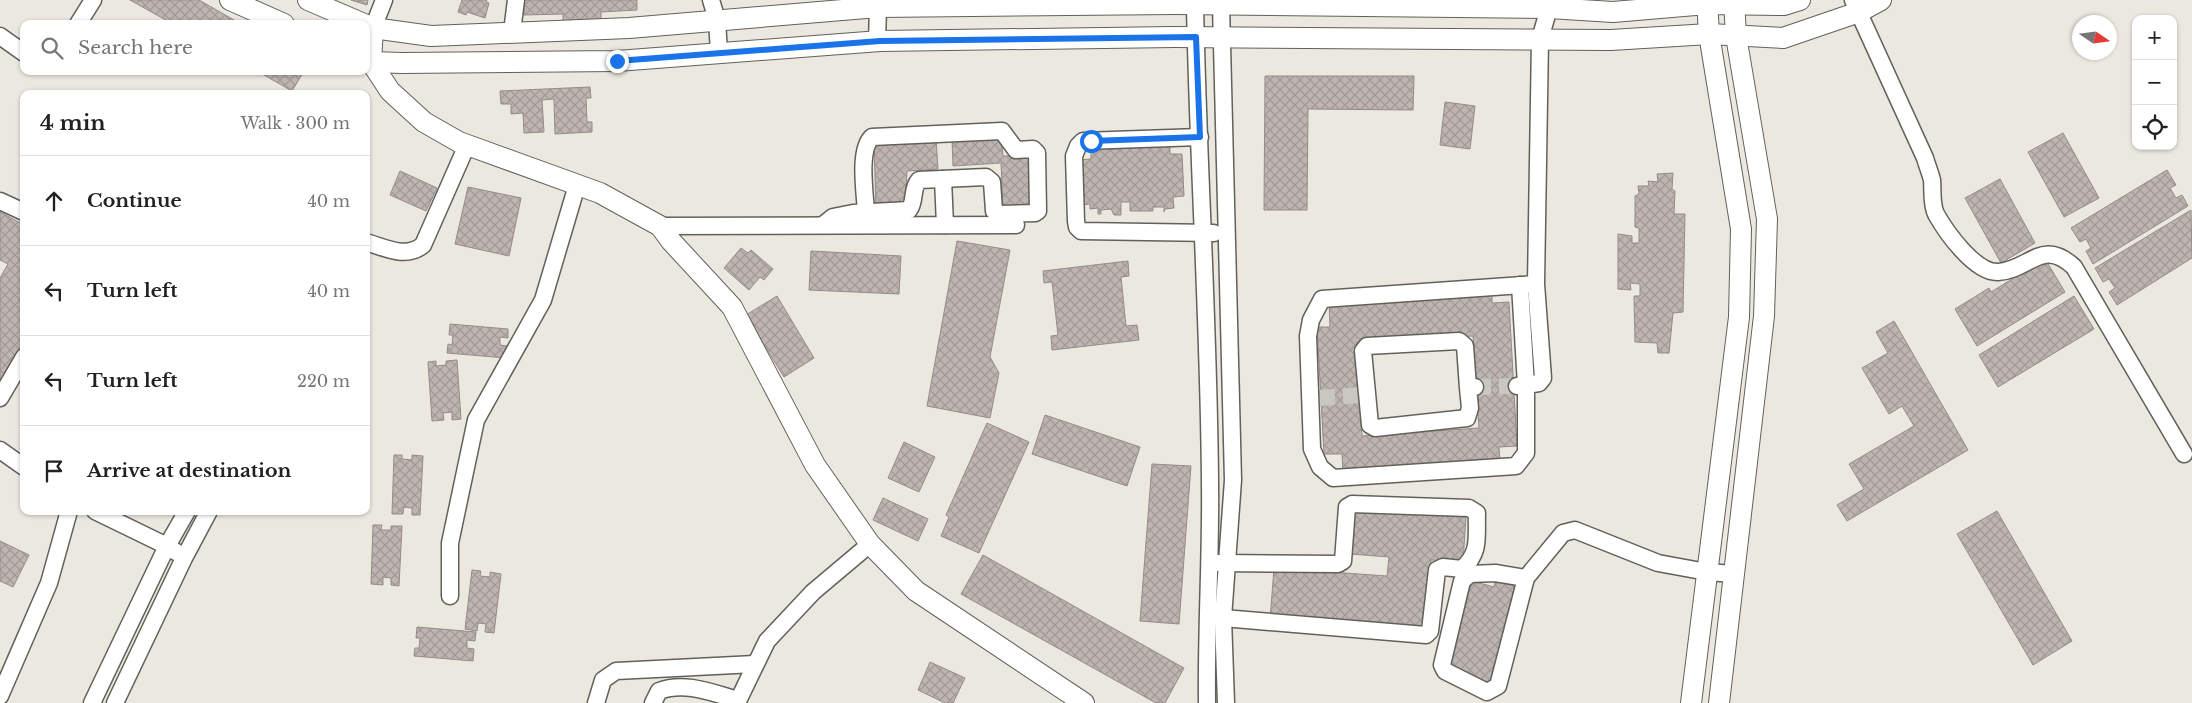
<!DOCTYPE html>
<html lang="en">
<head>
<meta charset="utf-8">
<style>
	body { margin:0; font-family:"Libre Baskerville",serif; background:#f2f2f2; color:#222 }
	.controls { position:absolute; right:15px; top:15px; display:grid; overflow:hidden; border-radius:10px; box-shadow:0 1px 4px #0004 }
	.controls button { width:45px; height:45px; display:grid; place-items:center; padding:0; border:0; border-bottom:1px solid #e0e0e0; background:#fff; color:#222; font:25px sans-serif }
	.compass { position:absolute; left:2072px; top:15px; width:45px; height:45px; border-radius:50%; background:#fff; box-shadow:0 1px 4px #0004; rotate:103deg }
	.stop { position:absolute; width:15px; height:15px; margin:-11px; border:4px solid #1a73e8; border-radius:50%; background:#fff }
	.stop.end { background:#1a73e8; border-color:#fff; box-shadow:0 1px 5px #0008 }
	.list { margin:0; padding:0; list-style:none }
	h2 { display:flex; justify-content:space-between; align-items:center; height:65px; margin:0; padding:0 20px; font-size:21px }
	h2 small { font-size:16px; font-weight:400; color:#767676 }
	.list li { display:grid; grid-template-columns:32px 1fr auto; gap:15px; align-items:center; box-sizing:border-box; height:90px; padding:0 20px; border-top:1px solid #e0e0e0 }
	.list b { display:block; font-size:19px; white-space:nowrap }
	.list em { font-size:16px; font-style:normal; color:#767676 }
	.icon { flex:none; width:28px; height:28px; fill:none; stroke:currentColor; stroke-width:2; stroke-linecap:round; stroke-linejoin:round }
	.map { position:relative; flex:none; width:2192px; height:703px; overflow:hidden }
	.search { position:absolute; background:#fff; box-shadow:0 1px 4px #0004; left:20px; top:20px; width:350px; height:55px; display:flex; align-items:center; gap:12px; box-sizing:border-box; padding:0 18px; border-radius:10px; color:#767676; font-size:19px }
	.panel { position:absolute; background:#fff; box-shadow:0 1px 4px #0004; left:20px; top:90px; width:350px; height:425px; border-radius:10px }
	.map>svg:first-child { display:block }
	.building { fill:url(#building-cross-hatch); stroke:#958b88; fill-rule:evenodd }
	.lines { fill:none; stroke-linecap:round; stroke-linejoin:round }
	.minor-tunnel { stroke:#c9c8c0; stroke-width:16; stroke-dasharray:16 8; stroke-linecap:butt }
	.minor-casing { stroke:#626159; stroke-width:19 }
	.tertiary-casing { stroke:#626159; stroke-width:22 }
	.minor { stroke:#fff; stroke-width:16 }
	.tertiary { stroke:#fff; stroke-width:20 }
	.route { stroke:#1a73e8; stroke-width:6 }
</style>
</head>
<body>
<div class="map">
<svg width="2192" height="703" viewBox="0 0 2192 703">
	<defs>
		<pattern id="building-cross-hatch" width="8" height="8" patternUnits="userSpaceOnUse" patternTransform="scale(1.25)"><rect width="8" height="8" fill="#beb4b1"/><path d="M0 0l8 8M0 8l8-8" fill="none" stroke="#a29a97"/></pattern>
	</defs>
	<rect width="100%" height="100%" fill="#eae8df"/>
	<g class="building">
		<polygon points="130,0 199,0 241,24 173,24"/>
		<polygon points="351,0 368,0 367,5"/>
		<polygon points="462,0 487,0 486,2 489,3 485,18 467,12 466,15 458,12"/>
		<polygon points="524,0 637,0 637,10 601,12 601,19 563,21 563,14 524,15"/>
		<polygon points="257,71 304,71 292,91"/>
		<polygon points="1265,76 1414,76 1413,110 1308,109 1307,210 1264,210"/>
		<polygon points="590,87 591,98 586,98 587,122 592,122 592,132 555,134 554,99 542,100 544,132 524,133 523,113 511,114 511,104 501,104 500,91"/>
		<polygon points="1445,102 1475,106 1470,149 1440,145"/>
		<polygon points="2063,133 2099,198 2064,217 2028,152"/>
		<polygon points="1001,136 1003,156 1031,155 1033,209 1003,210 1001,163 953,166 952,139"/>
		<polygon points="936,138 938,169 907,171 905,208 876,209 874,145 884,145 884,139"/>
		<polygon points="1170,146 1170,154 1182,154 1184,196 1173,197 1174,208 1165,209 1164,212 1164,207 1153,207 1153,211 1130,211 1130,202 1121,202 1121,215 1114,215 1111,209 1101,210 1101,214 1098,214 1098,208 1090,209 1090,204 1081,205 1079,160 1091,159 1091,150"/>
		<polygon points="2167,170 2176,185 2170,188 2176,198 2182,195 2188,206 2093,264 2086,251 2091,248 2086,239 2080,242 2071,228"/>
		<polygon points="400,171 437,188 426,211 390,195"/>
		<polygon points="1673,173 1672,189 1675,191 1674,214 1685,214 1683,312 1673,313 1669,353 1658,353 1657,343 1635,342 1634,296 1640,296 1640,284 1630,283 1631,290 1618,289 1618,234 1632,236 1632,243 1639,243 1639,228 1635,227 1635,196 1639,194 1638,186 1649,186 1648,181 1658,182 1657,174"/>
		<polygon points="2000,179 2035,243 2001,263 1965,198"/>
		<polygon points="468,187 521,198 509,256 455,244"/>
		<polygon points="2191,210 2192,258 2117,305 2109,292 2115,288 2109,279 2103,282 2095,268"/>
		<polygon points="0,212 24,225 24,340 18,350 22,352 0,382 0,278 8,264 0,260"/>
		<polygon points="957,241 1010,250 990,357 999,373 990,418 927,406"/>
		<polygon points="741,248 748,253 751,250 773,269 764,280 760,277 749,290 724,268"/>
		<polygon points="811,251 901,256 899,294 809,290"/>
		<polygon points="2045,259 2065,292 1977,346 1955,309 1989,288 1991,292"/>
		<polygon points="1128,261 1129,276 1121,277 1126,326 1137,325 1139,340 1052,350 1051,336 1058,335 1052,282 1044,283 1043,271"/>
		<path d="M1492,292V303L1509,302L1517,446L1499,447L1500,463L1343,472L1342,454H1324L1317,327H1330L1329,301ZM1473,336L1479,428L1362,436L1357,342Z"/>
		<polygon points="777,296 814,358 784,377 746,315"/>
		<polygon points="2074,296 2094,329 1998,387 1979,355"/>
		<polygon points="1894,321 1968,450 1847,521 1837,505 1864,489 1849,464 1914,426 1902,406 1889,414 1862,368 1888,353 1876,332"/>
		<polygon points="450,324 508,329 508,338 500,337 500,345 507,346 506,358 447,353 448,344 452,345 453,335 449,335"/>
		<polygon points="457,360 461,419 452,420 452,412 443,413 444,420 432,421 428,362 436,361 436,366 446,365 446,361"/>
		<polygon points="1045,415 1140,447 1127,486 1032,454"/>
		<polygon points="987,423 1029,442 979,553 941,536 949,517 946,515"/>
		<polygon points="904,442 935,457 919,492 888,478"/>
		<polygon points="394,455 402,455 402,459 412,460 412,455 423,456 420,515 412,515 412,508 404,507 403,514 392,514"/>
		<polygon points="1152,464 1191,466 1179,624 1140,621"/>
		<polygon points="883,498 928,519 918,541 873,520"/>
		<polygon points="1354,509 1466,517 1463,562 1431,560 1427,631 1270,620 1274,568 1387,576 1389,557 1351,554"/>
		<polygon points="1997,511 2072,641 2033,665 1957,534"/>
		<polygon points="373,525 382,525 381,530 391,530 391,526 402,526 399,586 391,585 391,578 383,577 383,585 371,584"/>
		<polygon points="0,541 29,555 13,587 0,581"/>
		<polygon points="983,555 1184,668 1165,703 1156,703 961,594"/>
		<polygon points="472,570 481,571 480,576 490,577 490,572 501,574 494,633 485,632 486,624 478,623 477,631 465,629"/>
		<polygon points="1472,581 1494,587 1495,581 1518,587 1492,687 1468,681 1470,674 1449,668"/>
		<polygon points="417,627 476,632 475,641 467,640 467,648 474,649 473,661 414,656 415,648 419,648 420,638 416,638"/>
		<polygon points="930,662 965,678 953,703 945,703 918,690"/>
	</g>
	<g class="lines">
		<g class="minor-tunnel">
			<polyline points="1475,387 1517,386"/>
			<polyline points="1319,398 1362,395"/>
		</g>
		<g class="minor-casing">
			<g id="minor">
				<polyline points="711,0 717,20 719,53"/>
				<path d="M1853,0L1925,158C1927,165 1930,172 1932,180C1933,190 1931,204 1936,214C1946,232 1975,273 1998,272C2030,270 2042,237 2074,267L2184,454"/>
				<path d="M1195,5C1198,164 1209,324 1210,484C1211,557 1206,630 1207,703"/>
				<polyline points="1221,5 1233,480 1223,618 1226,703"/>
				<polyline points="78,24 93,0"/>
				<polyline points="373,28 384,0"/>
				<polyline points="512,32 516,0"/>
				<polyline points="0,36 24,53"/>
				<polyline points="877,41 878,7"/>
				<polyline points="1200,137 1083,141 1078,146 1074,156 1076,221 1077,227 1081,231 1214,233"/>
				<polyline points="943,179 945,225"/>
				<polyline points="0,201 24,212"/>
				<path d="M823,225L833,217L853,213L909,210C916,201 911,189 919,180L986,177L992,182L994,211L999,214L1035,213L1038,211L1037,153L1033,149L1016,150L1002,131L872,137C858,150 865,193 866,212"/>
				<polyline points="660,226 1016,225"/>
				<path d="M366,242C386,248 406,259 423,245L467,145"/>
				<polyline points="1536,284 1322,299 1311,320 1308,336 1312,449 1320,467 1333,478 1516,466 1526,453 1526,385 1539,383 1543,378 1536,284 1540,39 1549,8 1548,0"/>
				<polyline points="1517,386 1526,385 1520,285"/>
				<polyline points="1468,388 1465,346 1459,341 1367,346 1363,351 1370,425 1375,428 1467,418 1470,408 1468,388 1475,387"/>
				<polyline points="0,398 24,357"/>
				<polyline points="0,450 24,467"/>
				<polyline points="95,511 167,546 176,552"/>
				<path d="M1218,563L1338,564L1343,561L1347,507L1352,504L1469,508L1477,513C1476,537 1481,552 1462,569L1443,567L1437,570L1430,631L1426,635L1223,618"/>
				<polyline points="1526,578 1495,573 1470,574 1462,581 1442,665 1445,671 1487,692 1498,686 1526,578 1563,533 1575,530 1658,563 1707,572 1734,574"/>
				<polyline points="450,596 450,543 476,420 543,300 577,185"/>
				<polyline points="0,696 49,583 69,511"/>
				<polyline points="92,703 167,546 187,511"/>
				<polyline points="115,703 184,558 209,511"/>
				<polyline points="596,703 603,680 616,671 755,664"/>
				<path d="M653,703L659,691C685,681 713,693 738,700"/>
				<polyline points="737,703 767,641 813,592 870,544"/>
			</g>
		</g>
		<g class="tertiary-casing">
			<g id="tertiary">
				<polyline points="230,0 284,24"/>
				<polyline points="308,0 364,24"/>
				<polyline points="366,25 373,28 431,36 629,28 878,7 1175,4 1549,8 1613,12 1707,4 1784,5 1800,0"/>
				<polyline points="373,28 371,62 390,91 424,122 459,142 600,193 660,226 671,241 732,307 815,465 870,544 916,591 1084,703"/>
				<polyline points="366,60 371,62 402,63 617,61 880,41 1174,37 1611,40 1709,34 1783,38 1859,12 1881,0"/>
				<polyline points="1691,703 1739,317 1741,229 1709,34 1707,0"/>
				<polyline points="1719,703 1764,316 1767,219 1736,36 1734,0"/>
			</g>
		</g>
		<use href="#minor" class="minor"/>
		<use href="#tertiary" class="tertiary"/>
	</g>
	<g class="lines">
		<polyline class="route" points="617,61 880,41 1196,37 1200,137 1091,141"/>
	</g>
</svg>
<div class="controls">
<button>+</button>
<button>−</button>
<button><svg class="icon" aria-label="locate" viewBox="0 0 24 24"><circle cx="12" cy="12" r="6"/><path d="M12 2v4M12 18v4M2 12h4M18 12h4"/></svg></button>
</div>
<svg class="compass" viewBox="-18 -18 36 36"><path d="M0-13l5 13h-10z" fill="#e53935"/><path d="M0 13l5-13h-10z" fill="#767676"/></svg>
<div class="stop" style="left:1091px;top:141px"></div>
<div class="stop end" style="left:617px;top:61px"></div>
<div class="search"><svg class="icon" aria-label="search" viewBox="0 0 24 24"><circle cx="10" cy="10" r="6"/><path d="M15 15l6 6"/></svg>Search here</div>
<section class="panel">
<h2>4 min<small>Walk · 300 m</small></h2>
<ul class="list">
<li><svg class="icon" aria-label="ahead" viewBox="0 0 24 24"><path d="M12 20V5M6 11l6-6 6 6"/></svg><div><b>Continue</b></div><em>40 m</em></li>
<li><svg class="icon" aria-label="left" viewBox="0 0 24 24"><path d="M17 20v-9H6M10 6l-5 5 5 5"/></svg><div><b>Turn left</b></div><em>40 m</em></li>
<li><svg class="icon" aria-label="left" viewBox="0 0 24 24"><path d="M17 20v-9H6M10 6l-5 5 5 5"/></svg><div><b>Turn left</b></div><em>220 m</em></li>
<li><svg class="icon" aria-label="arrive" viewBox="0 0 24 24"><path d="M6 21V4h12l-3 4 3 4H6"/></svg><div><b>Arrive at destination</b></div></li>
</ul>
</section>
</div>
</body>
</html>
